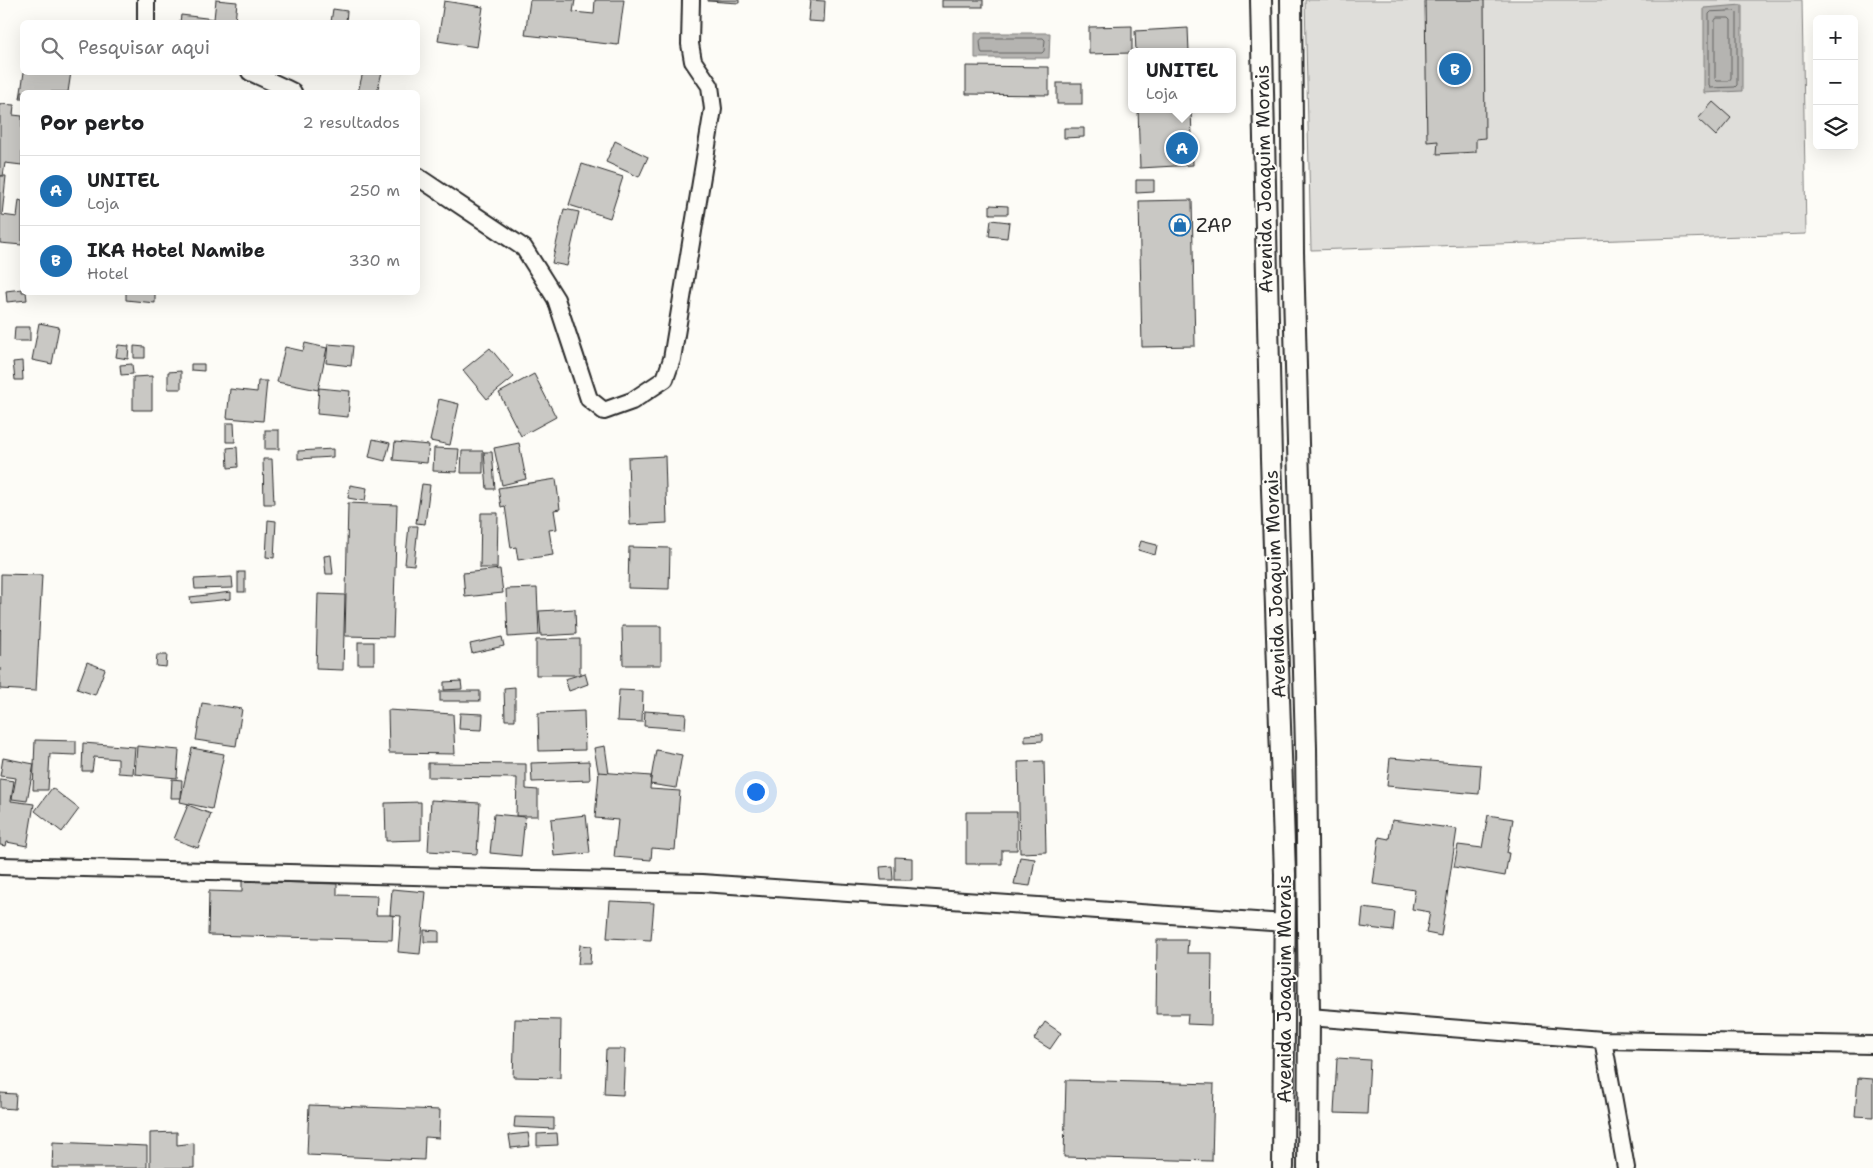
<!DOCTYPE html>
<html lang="pt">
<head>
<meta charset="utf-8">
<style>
	body { margin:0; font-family:"Shantell Sans",sans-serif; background:#f6f6f6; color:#202124 }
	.controls { position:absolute; right:15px; top:15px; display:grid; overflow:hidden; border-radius:8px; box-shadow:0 5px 20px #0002 }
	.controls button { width:45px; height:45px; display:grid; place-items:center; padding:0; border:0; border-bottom:1px solid #e0e0e0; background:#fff; color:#202124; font:25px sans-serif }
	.you { position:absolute; left:755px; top:791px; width:18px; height:18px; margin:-12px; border:4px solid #fff; border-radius:50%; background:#1a73e8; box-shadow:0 0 0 8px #1a73e833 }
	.badge { display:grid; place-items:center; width:32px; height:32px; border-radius:50%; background:#1f6fb2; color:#fff; font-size:16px; font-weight:700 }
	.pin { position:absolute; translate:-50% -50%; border:2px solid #fff; box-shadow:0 1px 5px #0006 }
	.popup { position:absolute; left:1128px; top:48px; width:108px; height:65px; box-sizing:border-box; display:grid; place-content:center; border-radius:8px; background:#fff; filter:drop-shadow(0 1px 4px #0005); font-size:16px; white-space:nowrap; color:#757577 }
	.popup b { font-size:19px; color:#202124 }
	.popup::after { content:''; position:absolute; left:50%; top:100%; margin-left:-10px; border:10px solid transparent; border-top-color:#fff }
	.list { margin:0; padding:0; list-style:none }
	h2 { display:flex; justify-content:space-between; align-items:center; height:65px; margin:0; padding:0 20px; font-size:21px }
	h2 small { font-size:16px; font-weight:400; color:#757577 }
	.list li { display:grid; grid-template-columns:32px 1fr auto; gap:15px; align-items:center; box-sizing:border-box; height:70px; padding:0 20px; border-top:1px solid #e0e0e0 }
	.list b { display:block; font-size:19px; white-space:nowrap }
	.list p { margin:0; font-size:16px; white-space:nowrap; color:#757577 }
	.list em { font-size:16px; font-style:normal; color:#757577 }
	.icon { flex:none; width:28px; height:28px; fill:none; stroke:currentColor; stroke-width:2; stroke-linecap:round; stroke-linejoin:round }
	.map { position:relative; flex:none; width:1873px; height:1168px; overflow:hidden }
	.search { position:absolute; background:#fff; box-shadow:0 5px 20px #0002; left:20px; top:20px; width:400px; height:55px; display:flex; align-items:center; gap:12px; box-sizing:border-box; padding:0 18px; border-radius:8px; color:#757577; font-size:19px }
	.panel { position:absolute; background:#fff; box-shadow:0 5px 20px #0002; left:20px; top:90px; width:400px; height:205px; border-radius:8px }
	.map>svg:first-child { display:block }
	.green { fill:#dfdeda; stroke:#858482 }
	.water { fill:#b5b4b1; stroke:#7e7d7b }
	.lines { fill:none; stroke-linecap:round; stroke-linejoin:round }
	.shore { stroke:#626261; stroke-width:1 }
	.building { fill:#c9c8c4; stroke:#2b2b2b }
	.minor-casing { stroke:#2b2b2b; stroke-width:20 }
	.tertiary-casing { stroke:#2b2b2b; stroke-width:24 }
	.minor { stroke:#fdfcf7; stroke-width:16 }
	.tertiary { stroke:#fdfcf7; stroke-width:20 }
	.labels { text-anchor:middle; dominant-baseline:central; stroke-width:4; stroke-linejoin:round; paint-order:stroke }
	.street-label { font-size:19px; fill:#2b2b2b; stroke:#fdfcf7 }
	.poi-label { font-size:19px; fill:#2b2b2b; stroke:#fdfcf7; text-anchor:start }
</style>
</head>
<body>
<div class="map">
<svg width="1873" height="1168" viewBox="0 0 1873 1168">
	<rect width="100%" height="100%" fill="#fdfcf7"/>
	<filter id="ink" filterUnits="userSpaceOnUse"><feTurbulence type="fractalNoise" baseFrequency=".02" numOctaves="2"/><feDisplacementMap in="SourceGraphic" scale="10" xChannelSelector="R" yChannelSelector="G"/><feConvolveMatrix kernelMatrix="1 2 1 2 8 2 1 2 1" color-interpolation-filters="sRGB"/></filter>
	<g filter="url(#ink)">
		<polygon class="green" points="1305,0 1802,0 1806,234 1311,250"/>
		<g class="water">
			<polygon points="1742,5 1742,91 1704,93 1704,8"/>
			<polygon points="975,33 1050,33 1049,58 975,58"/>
		</g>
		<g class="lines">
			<g class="shore">
				<polygon points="1735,11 1737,13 1737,85 1735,87 1710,88 1709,85 1709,14 1711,12"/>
				<polygon points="1717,18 1729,18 1731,20 1731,78 1729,81 1717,81 1715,79 1715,21"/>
				<polygon points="983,38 1043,38 1045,40 1044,51 1042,53 982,53 981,51 980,41"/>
			</g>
		</g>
		<g class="building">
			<polygon points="216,0 237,2 235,22 180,22 181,15 214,19"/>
			<polygon points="530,0 575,0 573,12 594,14 595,0 624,0 618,45 525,35"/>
			<polygon points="708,0 739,0 739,3 708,1"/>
			<polygon points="810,0 825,1 824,22 808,21"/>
			<rect x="942" y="0" width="41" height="7"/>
			<polygon points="1425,0 1484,0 1485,138 1476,139 1476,152 1437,154 1438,141 1427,142"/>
			<polygon points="444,1 483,7 477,47 438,41"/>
			<polygon points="333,9 347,11 346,22 331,22"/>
			<polygon points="1132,26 1132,53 1089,54 1089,27"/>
			<polygon points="1188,28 1189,52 1136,52 1135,31"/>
			<polygon points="966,66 1049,67 1049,95 966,94"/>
			<polygon points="24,72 71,72 68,92 22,92 22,99 20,99"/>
			<polygon points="363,72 382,72 377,92 358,92"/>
			<rect x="1057" y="83" width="25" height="21"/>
			<polygon points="1713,102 1731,118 1716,136 1698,119"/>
			<polygon points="0,104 14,105 13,115 22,116 22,165 5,163 3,176 0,176"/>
			<polygon points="1138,109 1191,109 1193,165 1140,168"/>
			<polygon points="1064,128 1084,128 1084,137 1064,138"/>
			<polygon points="615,141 648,157 639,177 606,162"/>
			<polygon points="582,164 623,177 610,218 569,205"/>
			<polygon points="0,176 6,176 2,215 17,217 19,200 22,201 22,245 0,243"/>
			<polygon points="1136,180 1154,180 1154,192 1136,193"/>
			<polygon points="1192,200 1195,346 1142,347 1139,201"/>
			<polygon points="990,205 1008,206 1008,214 990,214"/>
			<polygon points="564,209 579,212 567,266 552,263"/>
			<polygon points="991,220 1009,222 1007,238 989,236"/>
			<polygon points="22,289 22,292 26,292 27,300 7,302 6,291"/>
			<polygon points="126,292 155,292 155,303 126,300"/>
			<polygon points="39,323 59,327 52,364 32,360"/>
			<polygon points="15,327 30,327 30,341 14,341"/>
			<polygon points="305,343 327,348 318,390 277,382 285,347 303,351"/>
			<polygon points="328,344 353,346 351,366 326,363"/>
			<polygon points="118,345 129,346 128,359 116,357"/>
			<polygon points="134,346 145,347 145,358 134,358"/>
			<polygon points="490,348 514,377 487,399 463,370"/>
			<polygon points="22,361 23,380 15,380 13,362"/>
			<polygon points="132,364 133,374 121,375 120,365"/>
			<polygon points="191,364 204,364 204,371 191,370"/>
			<polygon points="181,371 181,389 168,389 168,372"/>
			<polygon points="534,374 556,417 521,436 499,393"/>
			<polygon points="152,376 152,410 133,410 133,377"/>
			<polygon points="258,381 267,381 263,421 227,418 230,389 257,392"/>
			<polygon points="319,388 350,391 348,417 317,414"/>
			<polygon points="439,399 459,404 450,445 430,441"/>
			<polygon points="226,423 234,423 235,442 226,442"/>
			<rect x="265" y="430" width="14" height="19"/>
			<polygon points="373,439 390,443 385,461 369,457"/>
			<polygon points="395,442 429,445 427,463 393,460"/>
			<polygon points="519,443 526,479 502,485 494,448"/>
			<polygon points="237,447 238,467 228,468 227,448"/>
			<polygon points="434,448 459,449 457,472 433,471"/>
			<polygon points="333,449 333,457 298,459 298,451"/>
			<polygon points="462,451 483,451 483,473 461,473"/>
			<polygon points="484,452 492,452 495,489 487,489"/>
			<polygon points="665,456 667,523 630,525 628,458"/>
			<polygon points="263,459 272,459 274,504 264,504"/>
			<polygon points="556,479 560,509 554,510 557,529 549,530 553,555 518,560 516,547 511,548 505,506 501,507 498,488"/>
			<polygon points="422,484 430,485 425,524 416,523"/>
			<polygon points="350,485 367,488 365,501 348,498"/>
			<polygon points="348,503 397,505 393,637 345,636"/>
			<polygon points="481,513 498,513 497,568 480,568"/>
			<polygon points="268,520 276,521 274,558 266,557"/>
			<polygon points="409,526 418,526 414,565 405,564"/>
			<polygon points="1141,541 1157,545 1155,555 1138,550"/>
			<polygon points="629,547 670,548 669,589 628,588"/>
			<polygon points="331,555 333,574 326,574 324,556"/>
			<polygon points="500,569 503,593 465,597 463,573"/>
			<rect x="238" y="572" width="7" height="20"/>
			<polygon points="1,574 42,575 36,691 0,689"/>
			<polygon points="232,577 233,588 195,589 194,579"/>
			<polygon points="537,588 539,635 508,637 506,589"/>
			<polygon points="231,592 231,599 191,603 190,597"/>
			<polygon points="318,594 345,595 343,670 316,669"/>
			<polygon points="575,609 576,634 541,636 539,611"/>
			<polygon points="622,626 661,626 661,665 623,665"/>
			<polygon points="502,637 504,646 472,653 470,644"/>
			<polygon points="580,639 580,675 536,675 536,640"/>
			<rect x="358" y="642" width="16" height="22"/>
			<polygon points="157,655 167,655 166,667 156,666"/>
			<polygon points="87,662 105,669 95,695 77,689"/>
			<polygon points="585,673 588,684 569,691 565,679"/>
			<polygon points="461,681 462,689 444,690 444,682"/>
			<polygon points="515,687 515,720 505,720 504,688"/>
			<polygon points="619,690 643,691 642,722 617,721"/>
			<rect x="440" y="691" width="40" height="10"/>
			<polygon points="202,703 242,709 236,746 196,740"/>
			<polygon points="388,710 453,714 455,754 389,753"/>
			<polygon points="584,711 585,750 539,751 538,713"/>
			<polygon points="645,711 686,714 685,729 644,726"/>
			<polygon points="460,713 483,714 482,730 459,729"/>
			<polygon points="1043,734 1043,741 1025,742 1025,735"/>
			<polygon points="35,740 76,741 76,755 50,754 48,790 33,790"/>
			<polygon points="83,743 135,747 133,774 118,773 118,759 94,757 92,771 82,771"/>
			<polygon points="137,746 179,750 177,778 135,774"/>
			<polygon points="605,746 609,774 599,776 594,748"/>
			<polygon points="192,748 224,754 212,809 180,802"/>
			<polygon points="656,750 682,755 676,788 650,784"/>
			<polygon points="3,758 34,764 27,801 12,799 16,778 0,776"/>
			<polygon points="1390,758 1481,765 1479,794 1387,786"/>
			<polygon points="589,761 590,780 532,782 531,763"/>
			<polygon points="1044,761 1046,852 1020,853 1018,762"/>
			<polygon points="428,763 526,764 526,789 538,790 538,816 516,816 517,778 428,777"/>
			<polygon points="599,772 651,776 650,789 680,791 675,850 652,848 651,860 614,857 618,820 595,818"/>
			<polygon points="0,779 14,781 11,801 34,804 27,846 7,842 6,846 0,845"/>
			<polygon points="172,779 182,780 181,798 171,798"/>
			<polygon points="52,788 79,809 62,832 35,811"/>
			<polygon points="431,800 480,803 477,854 428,851"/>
			<polygon points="421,802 421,840 386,841 385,803"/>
			<polygon points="188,805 211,814 198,848 174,839"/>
			<polygon points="966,812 1017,812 1017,850 1002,850 1002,864 966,864"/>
			<polygon points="494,814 525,817 521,856 490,853"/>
			<polygon points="586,815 590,853 554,856 551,819"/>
			<polygon points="1488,815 1513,819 1507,853 1509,853 1505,876 1454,867 1458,845 1482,848"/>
			<polygon points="1392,820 1457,829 1441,936 1426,933 1430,912 1412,909 1415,890 1373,884 1379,837 1389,839"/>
			<polygon points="895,857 912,858 912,880 895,880"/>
			<polygon points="1020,857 1035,859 1030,886 1014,884"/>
			<polygon points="892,866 893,880 881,880 880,867"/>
			<polygon points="242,881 337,884 337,895 377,896 376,915 393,915 392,940 208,935 209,891 242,892"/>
			<polygon points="392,889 426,892 420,954 398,952 401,916 390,915"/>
			<polygon points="610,901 654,903 651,940 607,938"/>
			<polygon points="1363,908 1395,912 1393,931 1361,927"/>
			<polygon points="424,930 439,931 439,942 424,942"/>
			<polygon points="1157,940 1188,940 1187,953 1212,953 1211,1025 1187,1024 1188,1014 1156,1014"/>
			<polygon points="580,945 591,946 590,964 578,964"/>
			<polygon points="515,1019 561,1020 560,1078 513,1077"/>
			<polygon points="1045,1022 1061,1033 1050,1049 1034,1039"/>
			<polygon points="606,1049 625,1049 623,1095 604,1094"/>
			<polygon points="1337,1058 1370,1060 1367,1114 1334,1113"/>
			<polygon points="1858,1078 1873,1079 1873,1117 1855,1116"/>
			<polygon points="1066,1080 1214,1084 1212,1161 1064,1157"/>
			<polygon points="0,1093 16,1094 15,1109 0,1108"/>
			<polygon points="309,1105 440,1110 439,1138 425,1137 424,1160 307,1155"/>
			<polygon points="515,1117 554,1118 554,1129 514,1127"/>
			<polygon points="177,1132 177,1145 194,1143 194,1168 150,1168 150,1133"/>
			<polygon points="528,1133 530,1146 511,1148 509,1135"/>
			<polygon points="557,1133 558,1145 537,1146 537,1134"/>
			<polygon points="53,1142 147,1146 147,1168 52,1168"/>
		</g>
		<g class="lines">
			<g class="minor-casing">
				<g id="minor">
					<polyline points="146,22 146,0"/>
					<polyline points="250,72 285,88 293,92"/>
					<polyline points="418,177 524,248 556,299 589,399 604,411 632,401 665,379 672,359 713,109 710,86 693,61 690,44 691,0"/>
					<polyline points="0,866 702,883 1286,923"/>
					<polyline points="1309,1017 1603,1040 1873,1045"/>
					<polyline points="1603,1040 1626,1168"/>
				</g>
			</g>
			<g class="tertiary-casing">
				<g id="tertiary">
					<polyline points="1261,0 1271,459 1285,874 1283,1168"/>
					<polyline points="1291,0 1293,252 1306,748 1309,1017 1308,1168"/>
				</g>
			</g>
			<use href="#minor" class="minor"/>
			<use href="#tertiary" class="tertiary"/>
		</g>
	</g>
	<defs>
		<g id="shop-ring" transform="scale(1.125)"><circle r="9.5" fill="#fdfcf7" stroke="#1f6fb2" stroke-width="1.5"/><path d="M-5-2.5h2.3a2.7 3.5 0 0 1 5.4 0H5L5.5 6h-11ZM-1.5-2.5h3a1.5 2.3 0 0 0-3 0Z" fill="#1f6fb2"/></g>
	</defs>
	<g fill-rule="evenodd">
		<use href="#shop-ring" x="1180" y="225"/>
	</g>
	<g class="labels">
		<g class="street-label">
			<text transform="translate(1264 179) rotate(-91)">Avenida Joaquim Morais</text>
			<text transform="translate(1275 584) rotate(-92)">Avenida Joaquim Morais</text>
			<text transform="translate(1284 989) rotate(-90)">Avenida Joaquim Morais</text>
		</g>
		<g class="poi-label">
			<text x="1196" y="225">ZAP</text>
		</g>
	</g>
</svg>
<div class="controls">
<button>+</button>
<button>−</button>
<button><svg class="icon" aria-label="layers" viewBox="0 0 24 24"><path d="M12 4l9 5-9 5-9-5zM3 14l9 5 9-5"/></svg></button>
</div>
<div class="you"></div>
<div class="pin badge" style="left:1182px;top:148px">A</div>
<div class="popup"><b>UNITEL</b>Loja</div>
<div class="pin badge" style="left:1455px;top:69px">B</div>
<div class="search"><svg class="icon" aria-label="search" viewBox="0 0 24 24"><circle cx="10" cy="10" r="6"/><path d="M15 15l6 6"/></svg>Pesquisar aqui</div>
<section class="panel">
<h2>Por perto<small>2 resultados</small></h2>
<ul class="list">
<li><span class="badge">A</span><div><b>UNITEL</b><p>Loja</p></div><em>250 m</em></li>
<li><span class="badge">B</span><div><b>IKA Hotel Namibe</b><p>Hotel</p></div><em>330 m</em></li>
</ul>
</section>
</div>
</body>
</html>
